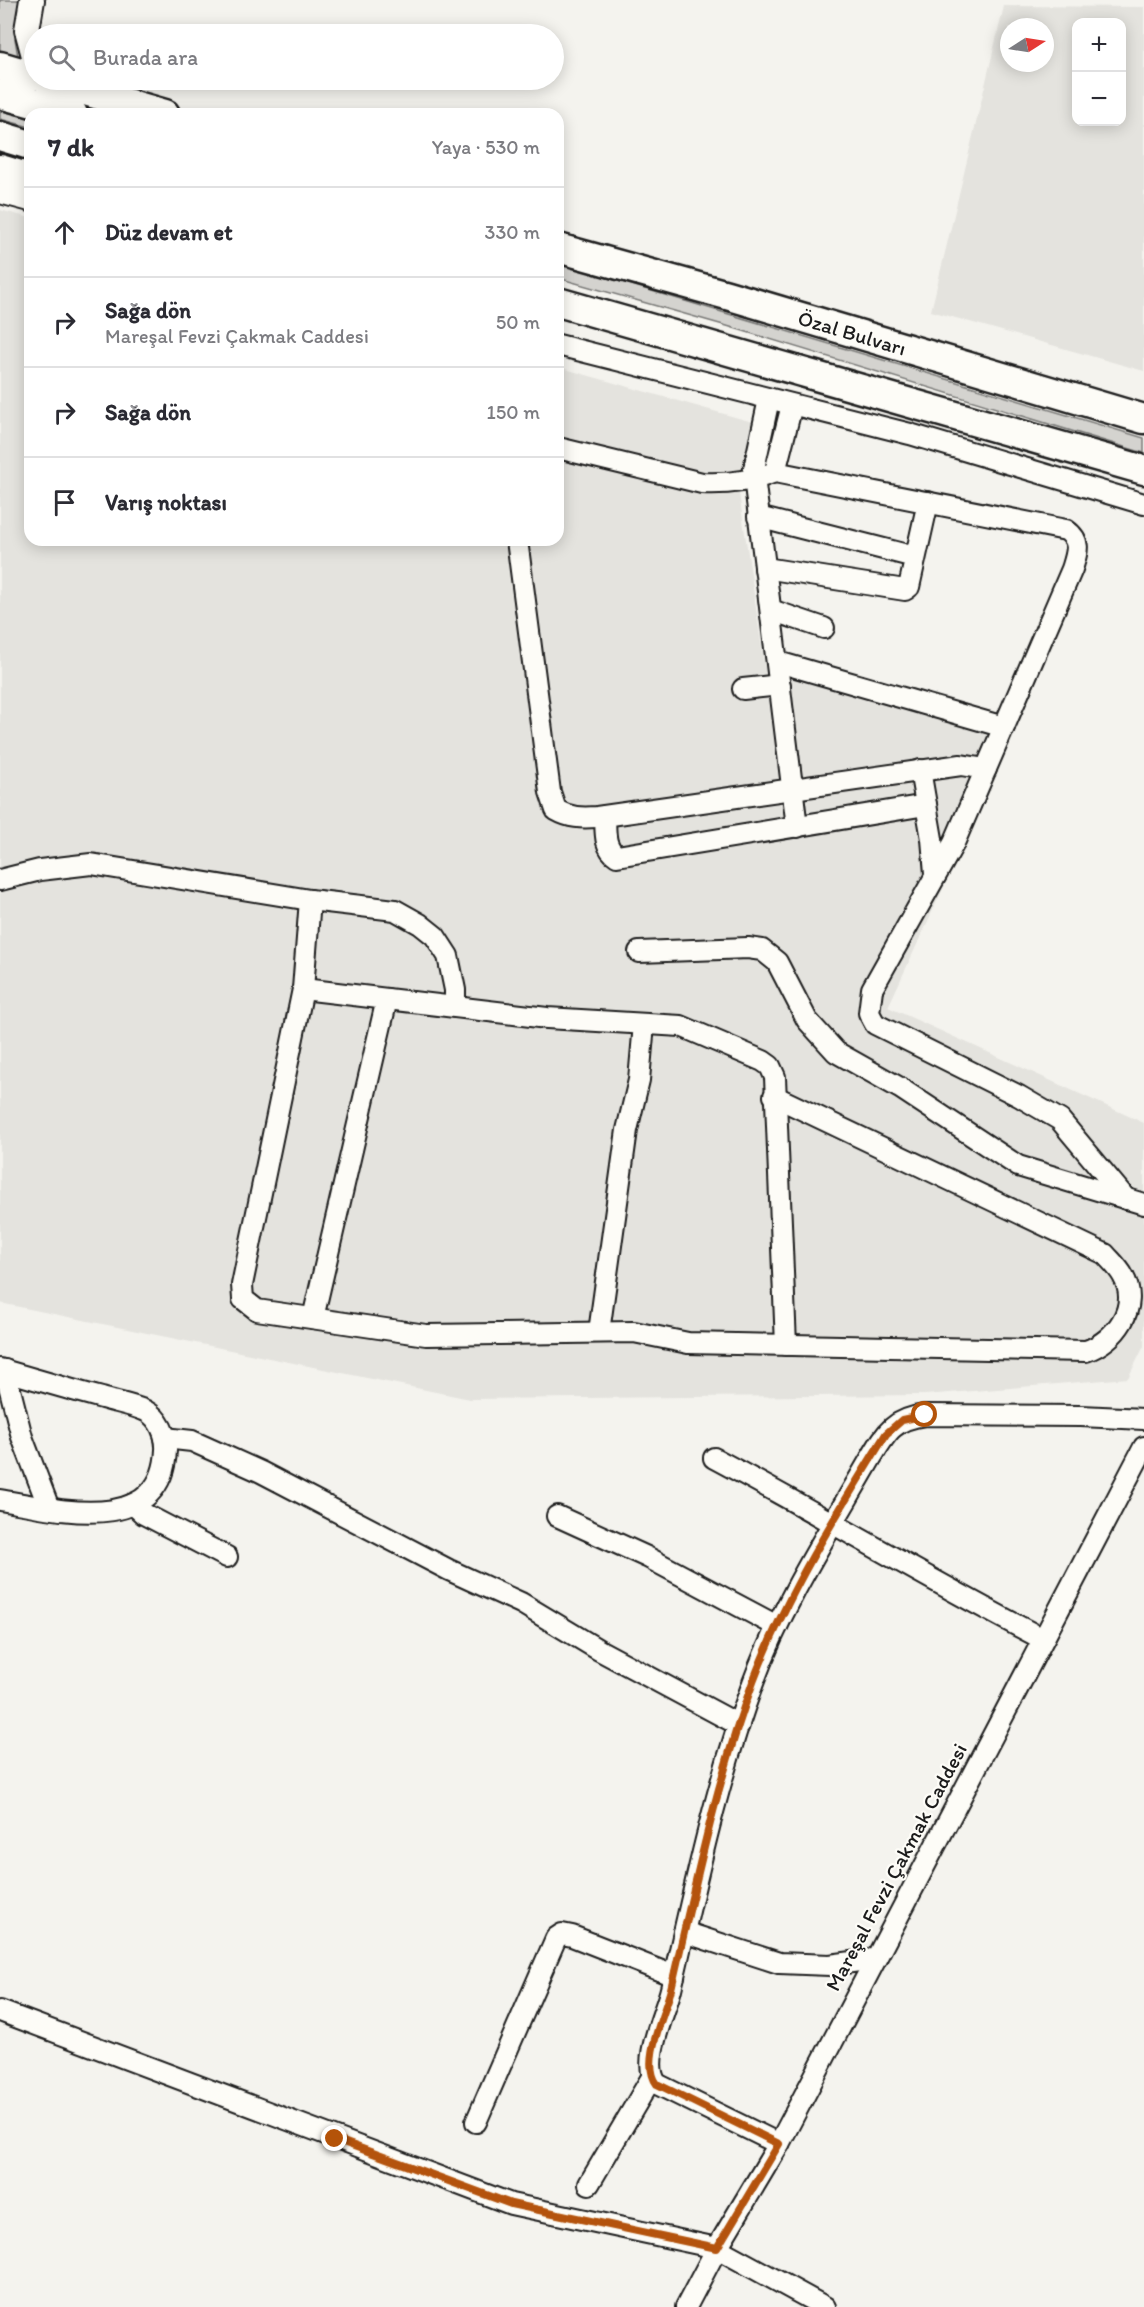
<!DOCTYPE html>
<html lang="tr">
<head>
<meta charset="utf-8">
<style>
	body { margin:0; font-family:Itim,sans-serif; background:#f7f7f7; color:#2b2b33 }
	.controls { position:absolute; right:18px; top:18px; display:grid; overflow:hidden; border-radius:12px; box-shadow:0 3px 15px #0003 }
	.controls button { width:54px; height:54px; display:grid; place-items:center; padding:0; border:0; border-bottom:2px solid #e1e1e2; background:#fff; color:#2b2b33; font:30px sans-serif }
	.compass { position:absolute; left:1000px; top:18px; width:54px; height:54px; border-radius:50%; background:#fff; box-shadow:0 3px 15px #0003; rotate:78deg }
	.stop { position:absolute; width:18px; height:18px; margin:-14px; border:4px solid #b45309; border-radius:50%; background:#fff }
	.stop.end { background:#b45309; border-color:#fff; box-shadow:0 2px 6px #0008 }
	.list { margin:0; padding:0; list-style:none }
	h2 { display:flex; justify-content:space-between; align-items:center; height:78px; margin:0; padding:0 24px; font-size:26px }
	h2 small { font-size:20px; font-weight:400; color:#7c7c81 }
	.list li { display:grid; grid-template-columns:39px 1fr auto; gap:18px; align-items:center; box-sizing:border-box; height:90px; padding:0 24px; border-top:2px solid #e1e1e2 }
	.list b { display:block; font-size:22px; white-space:nowrap }
	.list p { margin:0; font-size:20px; white-space:nowrap; color:#7c7c81 }
	.list em { font-size:20px; font-style:normal; color:#7c7c81 }
	.icon { flex:none; width:33px; height:33px; fill:none; stroke:currentColor; stroke-width:2; stroke-linecap:round; stroke-linejoin:round }
	.map { position:relative; flex:none; width:1144px; height:2307px; overflow:hidden }
	.search { position:absolute; background:#fff; box-shadow:0 3px 15px #0003; left:24px; top:24px; width:540px; height:66px; display:flex; align-items:center; gap:15px; box-sizing:border-box; padding:0 21px; border-radius:33px; color:#7c7c81; font-size:22px }
	.panel { position:absolute; background:#fff; box-shadow:0 3px 15px #0003; left:24px; top:108px; width:540px; height:438px; border-radius:18px }
	.map>svg:first-child { display:block }
	.built { fill:#e4e3de; fill-rule:evenodd }
	.green { fill:#d4d3cf; stroke:#787876; stroke-width:1.5 }
	.lines { fill:none; stroke-linecap:round; stroke-linejoin:round }
	.minor-casing { stroke:#1c1c1c; stroke-width:24 }
	.major-casing { stroke:#1c1c1c; stroke-width:28 }
	.highway-casing { stroke:#1c1c1c; stroke-width:33 }
	.minor { stroke:#fdfcf7; stroke-width:20 }
	.major { stroke:#fdfcf7; stroke-width:24 }
	.highway { stroke:#fdfcf7; stroke-width:28 }
	.route { stroke:#b45309; stroke-width:8 }
	.labels { text-anchor:middle; dominant-baseline:central; stroke-width:4.5; stroke-linejoin:round; paint-order:stroke }
	.street-label { font-size:21px; fill:#1c1c1c; stroke:#fdfcf7 }
</style>
</head>
<body>
<div class="map">
<svg width="1144" height="2307" viewBox="0 0 1144 2307">
	<rect width="100%" height="100%" fill="#f4f3ee"/>
	<filter id="ink" filterUnits="userSpaceOnUse"><feTurbulence type="fractalNoise" baseFrequency=".0167" numOctaves="2"/><feDisplacementMap in="SourceGraphic" scale="12" xChannelSelector="R" yChannelSelector="G"/><feConvolveMatrix kernelMatrix="1 2 1 2 8 2 1 2 1" color-interpolation-filters="sRGB"/></filter>
	<g filter="url(#ink)">
		<g class="built">
			<path d="M1004,6L1144,7V371L931,311ZM1076,22H1122V122H1076ZM1009,27H1045V63H1009Z"/>
			<polygon points="0,210 30,218 30,540 558,540 558,367 756,423 739,493 764,662 1016,731 888,1007 1144,1123 1144,1346 1128,1378 925,1395 470,1399 0,1303"/>
		</g>
		<g class="green">
			<polygon points="0,0 19,0 15,39 19,62 0,56"/>
			<polygon points="0,103 30,114 30,127 0,119"/>
			<polygon points="558,263 1144,438 1144,453 727,326 558,278"/>
		</g>
		<g class="lines">
			<g class="minor-casing">
				<g id="minor">
					<polyline points="0,193 30,201"/>
					<polyline points="558,345 910,434 1144,504"/>
					<path d="M558,448L702,483C725,484 753,481 775,472L792,405"/>
					<path d="M775,472L1066,530C1082,541 1077,553 1072,569L954,843L872,989L869,1013L875,1024L1019,1096L1060,1120L1126,1199"/>
					<polyline points="754,477 797,827"/>
					<polyline points="752,478 769,399"/>
					<polyline points="758,517 915,557"/>
					<path d="M517,540L550,792L556,810C570,818 581,818 597,817L961,765L986,769"/>
					<polyline points="765,568 905,590 909,587 928,502"/>
					<polyline points="771,610 824,628"/>
					<polyline points="778,662 1004,727"/>
					<polyline points="743,689 780,685"/>
					<polyline points="920,770 932,839 935,874"/>
					<path d="M605,816C606,830 603,847 617,856L926,805"/>
					<polyline points="0,880 40,870 91,864 310,900 395,910 420,924 435,936 448,956 455,990 455,1007"/>
					<path d="M310,900L303,989L242,1285L243,1299L257,1310L426,1335L634,1332L688,1343L1086,1351C1115,1341 1141,1307 1123,1276C1119,1268 1111,1261 1105,1254L774,1096"/>
					<polyline points="639,952 748,948 762,950 777,962 807,1020 836,1052 900,1088 1018,1166 1144,1204"/>
					<polyline points="303,989 547,1018 681,1026 763,1061 770,1066 775,1077 786,1345"/>
					<polyline points="313,1318 387,999"/>
					<polyline points="599,1332 627,1130 639,1080 644,1024"/>
					<path d="M0,1369C34,1379 68,1389 102,1398C115,1402 133,1405 146,1411C159,1418 167,1435 166,1450C162,1538 55,1509 0,1500"/>
					<polyline points="5,1370 22,1437 49,1508"/>
					<polyline points="165,1438 192,1441 261,1472 449,1570 521,1603 599,1650 739,1725"/>
					<path d="M714,1458C825,1517 932,1582 1043,1639"/>
					<polyline points="133,1504 144,1514 227,1557"/>
					<polyline points="557,1516 647,1557 777,1626"/>
					<polyline points="684,1932 779,1963 830,1965 874,1959"/>
					<polyline points="0,2011 511,2204 717,2248 825,2307"/>
					<polyline points="476,2122 556,1938 562,1934 572,1936 674,1976"/>
					<path d="M779,2144L657,2084C640,2063 665,2014 671,1989C695,1886 716,1783 753,1683C782,1604 829,1531 871,1458C886,1433 893,1419 925,1415L1081,1416L1144,1419"/>
					<polyline points="589,2184 652,2077"/>
					<polyline points="686,2307 717,2248 779,2144 1144,1447"/>
				</g>
			</g>
			<g class="major-casing">
				<polyline id="major" points="32,0 27,30 34,56"/>
			</g>
			<g class="highway-casing">
				<g id="highway">
					<polyline points="0,66 34,76"/>
					<polyline points="47,80 165,114"/>
					<polyline points="0,94 73,114"/>
					<polyline points="0,136 30,145"/>
					<polyline points="0,169 30,178"/>
					<path id="s1" d="M558,248L727,295L1144,419"/>
					<polyline points="558,302 1144,470"/>
				</g>
			</g>
			<use href="#minor" class="minor"/>
			<use href="#major" class="major"/>
			<use href="#highway" class="highway"/>
		</g>
	</g>
	<g class="lines" filter="url(#ink)">
		<path class="route" d="M335,2139L511,2204L717,2248L779,2144L657,2084C640,2062 665,2014 671,1989C695,1886 716,1782 753,1682C786,1595 837,1513 886,1434L902,1420L925,1415"/>
	</g>
	<g class="labels">
		<g class="street-label">
			<text stroke="none"><textPath href="#s1" startOffset="306">Özal Bulvarı</textPath></text>
			<text transform="translate(896 1867) rotate(-62)">Mareşal Fevzi Çakmak Caddesi</text>
		</g>
	</g>
</svg>
<div class="controls">
<button>+</button>
<button>−</button>
</div>
<svg class="compass" viewBox="-18 -18 36 36"><path d="M0-13l5 13h-10z" fill="#e53935"/><path d="M0 13l5-13h-10z" fill="#7c7c81"/></svg>
<div class="stop" style="left:925px;top:1415px"></div>
<div class="stop end" style="left:335px;top:2139px"></div>
<div class="search"><svg class="icon" aria-label="search" viewBox="0 0 24 24"><circle cx="10" cy="10" r="6"/><path d="M15 15l6 6"/></svg>Burada ara</div>
<section class="panel">
<h2>7 dk<small>Yaya · 530 m</small></h2>
<ul class="list">
<li><svg class="icon" aria-label="ahead" viewBox="0 0 24 24"><path d="M12 20V5M6 11l6-6 6 6"/></svg><div><b>Düz devam et</b></div><em>330 m</em></li>
<li><svg class="icon" aria-label="right" viewBox="0 0 24 24"><path d="M7 20v-9h11M14 6l5 5-5 5"/></svg><div><b>Sağa dön</b><p>Mareşal Fevzi Çakmak Caddesi</p></div><em>50 m</em></li>
<li><svg class="icon" aria-label="right" viewBox="0 0 24 24"><path d="M7 20v-9h11M14 6l5 5-5 5"/></svg><div><b>Sağa dön</b></div><em>150 m</em></li>
<li><svg class="icon" aria-label="arrive" viewBox="0 0 24 24"><path d="M6 21V4h12l-3 4 3 4H6"/></svg><div><b>Varış noktası</b></div></li>
</ul>
</section>
</div>
</body>
</html>
